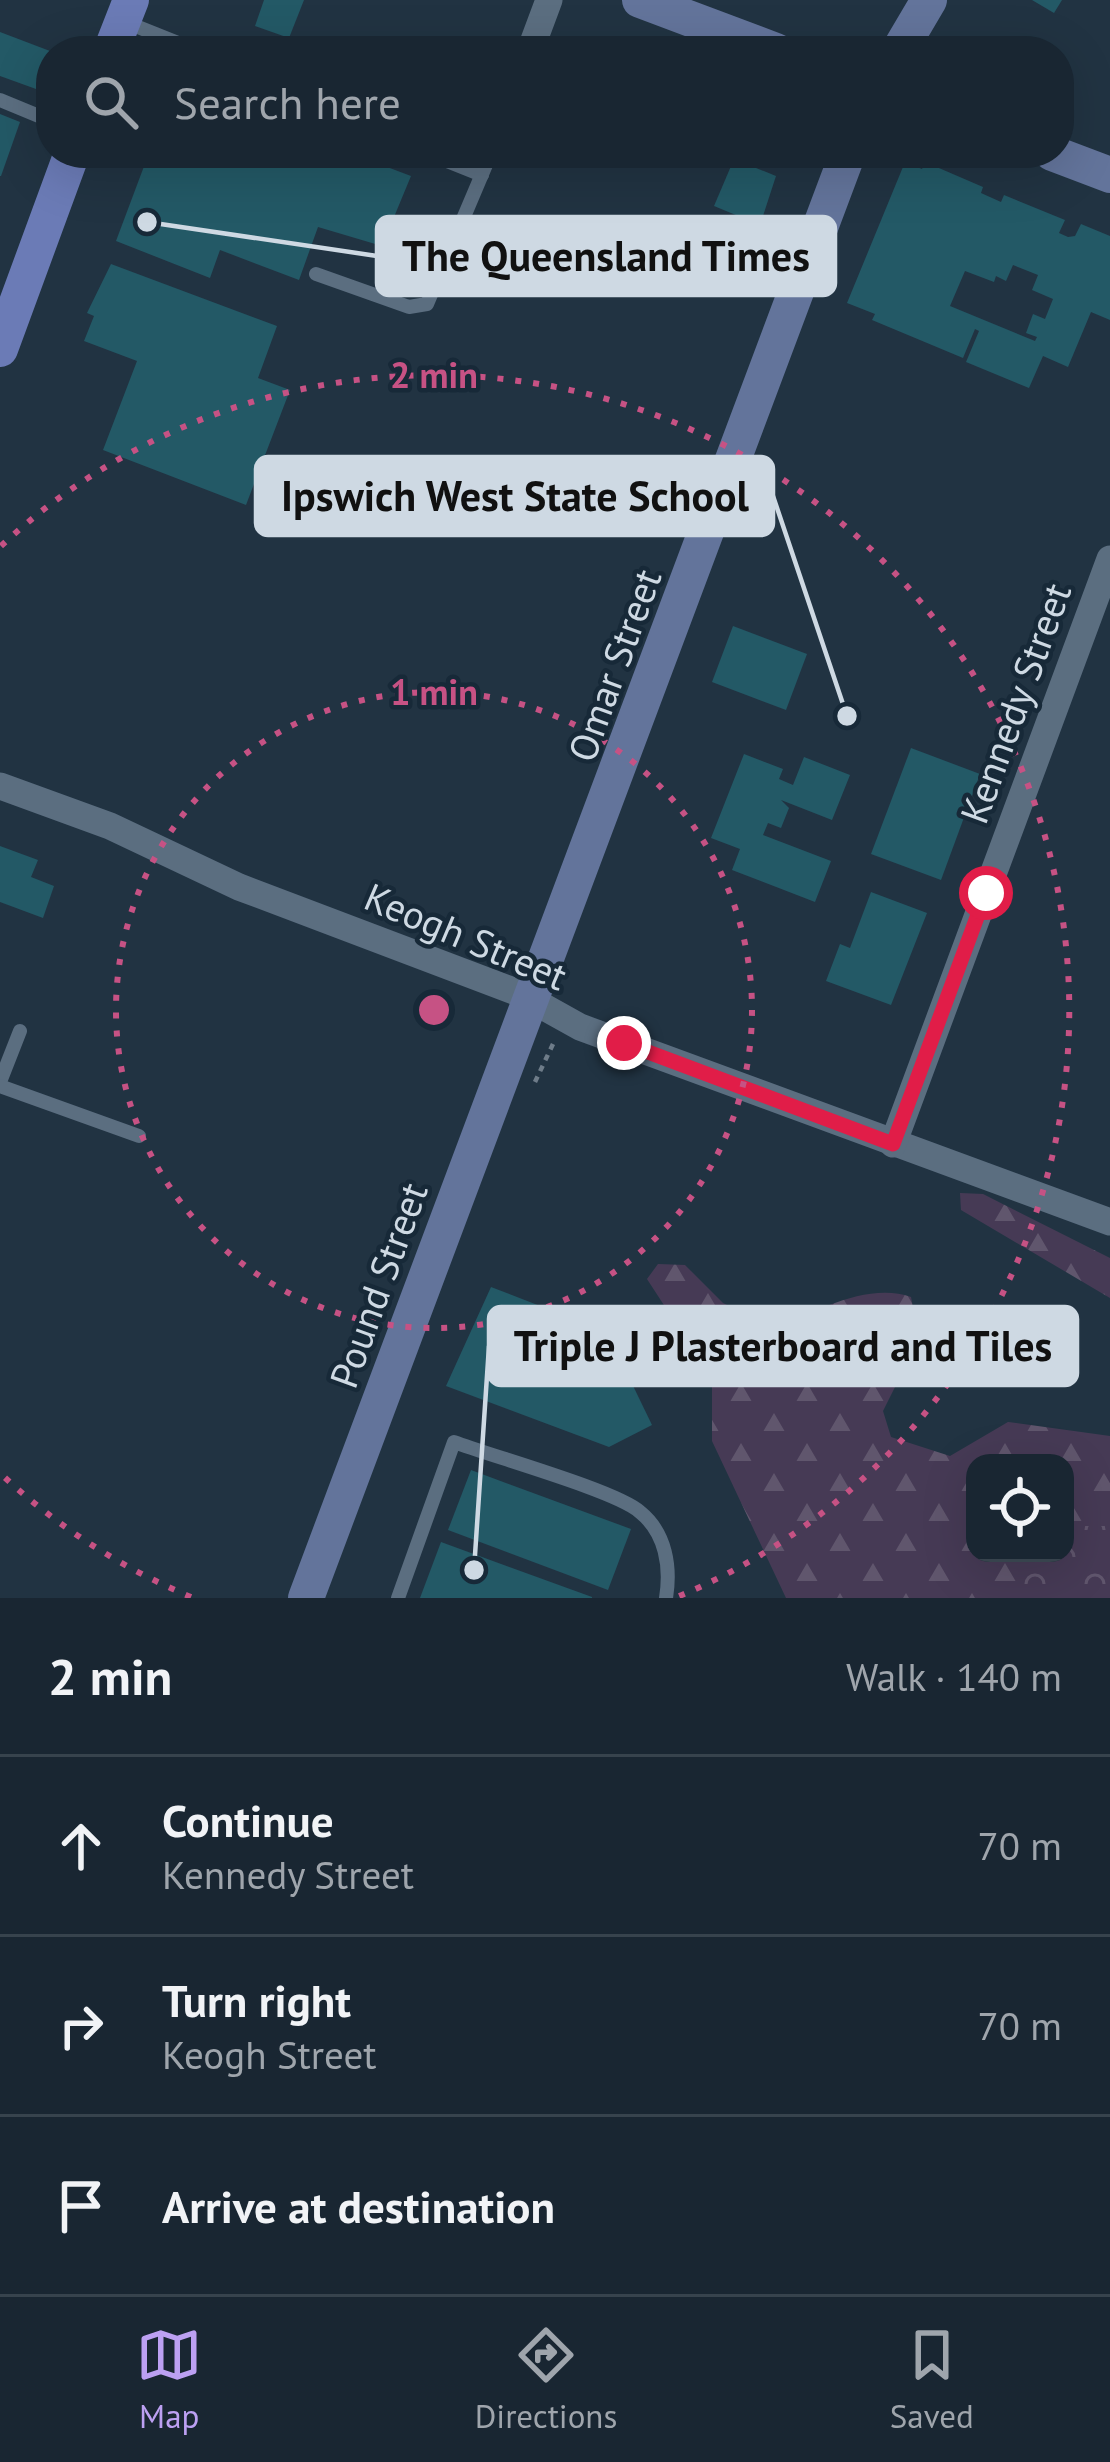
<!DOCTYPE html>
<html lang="en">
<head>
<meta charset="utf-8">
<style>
	body { margin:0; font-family:"PT Sans",sans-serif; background:#222e3a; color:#f1f3f6 }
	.controls { position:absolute; right:36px; bottom:36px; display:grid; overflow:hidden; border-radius:24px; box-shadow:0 12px 48px #0002 }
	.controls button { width:108px; height:108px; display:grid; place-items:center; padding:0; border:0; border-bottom:3px solid #37434d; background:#192632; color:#f1f3f6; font:60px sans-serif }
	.stop { position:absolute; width:36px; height:36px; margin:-27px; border:9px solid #e11d48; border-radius:50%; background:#fff }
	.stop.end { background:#e11d48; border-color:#fff; box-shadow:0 3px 12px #0008 }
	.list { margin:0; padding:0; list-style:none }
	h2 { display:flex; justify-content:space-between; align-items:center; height:156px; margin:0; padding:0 48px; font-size:51px }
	h2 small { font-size:39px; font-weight:400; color:#9fa5ac }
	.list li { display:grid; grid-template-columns:78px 1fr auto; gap:36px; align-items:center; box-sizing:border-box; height:180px; padding:0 48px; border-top:3px solid #37434d }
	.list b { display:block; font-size:45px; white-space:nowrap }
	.list p { margin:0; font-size:39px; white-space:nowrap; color:#9fa5ac }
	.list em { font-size:39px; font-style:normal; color:#9fa5ac }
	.icon { flex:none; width:66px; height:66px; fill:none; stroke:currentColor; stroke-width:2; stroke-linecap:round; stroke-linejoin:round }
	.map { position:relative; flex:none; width:1110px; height:1598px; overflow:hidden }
	.search { position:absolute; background:#192632; box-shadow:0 12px 48px #0002; left:36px; right:36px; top:36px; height:132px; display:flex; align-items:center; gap:30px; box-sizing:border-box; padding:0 42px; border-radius:48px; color:#9fa5ac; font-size:45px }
	.sheet { height:696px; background:#192632 }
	nav { display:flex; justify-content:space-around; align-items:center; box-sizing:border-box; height:168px; border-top:3px solid #37434d; background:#192632; font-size:33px; color:#9fa5ac }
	nav a { display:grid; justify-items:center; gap:6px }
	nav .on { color:#bca0f2 }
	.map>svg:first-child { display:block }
	.forest { fill:url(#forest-firs); fill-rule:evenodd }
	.park { fill:url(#park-crowns) }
	.building { fill:#235966; fill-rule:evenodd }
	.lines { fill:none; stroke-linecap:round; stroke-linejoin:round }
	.path { stroke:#6e7c89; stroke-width:4.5; stroke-dasharray:6 6; stroke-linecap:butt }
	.lane { stroke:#5b6e80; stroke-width:14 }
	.street { stroke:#5b6e80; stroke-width:27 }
	.secondary { stroke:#63749b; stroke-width:36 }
	.primary { stroke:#6b7bb6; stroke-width:36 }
	.route { stroke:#e11d48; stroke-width:15 }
	.ring { fill:none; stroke:#c65284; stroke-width:6; stroke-dasharray:6 12 }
	.labels { text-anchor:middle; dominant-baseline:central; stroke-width:9; stroke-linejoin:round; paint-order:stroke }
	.street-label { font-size:39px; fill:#ced9e3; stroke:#172938 }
	.centre { fill:#c65284; stroke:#172938; stroke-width:6 }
	.ring-label { font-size:36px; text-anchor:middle; font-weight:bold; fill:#c65284; stroke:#172938; stroke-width:9; stroke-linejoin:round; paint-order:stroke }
	.leader { fill:none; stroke:#ced9e3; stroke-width:4.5 }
	.callout-dot { fill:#ced9e3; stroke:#172938; stroke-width:4.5 }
	.callout { fill:#ced9e3; stroke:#ced9e3; stroke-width:4.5 }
	.callout-label { font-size:42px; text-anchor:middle; font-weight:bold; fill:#111 }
</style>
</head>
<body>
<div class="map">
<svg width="1110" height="1598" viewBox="0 0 1110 1598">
	<defs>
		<pattern id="forest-firs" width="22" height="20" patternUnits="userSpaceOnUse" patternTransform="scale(3)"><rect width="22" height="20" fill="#463a55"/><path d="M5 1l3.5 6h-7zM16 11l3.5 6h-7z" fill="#60566d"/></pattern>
		<pattern id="park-crowns" width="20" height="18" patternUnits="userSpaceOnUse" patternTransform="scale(3)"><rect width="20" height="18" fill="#463a55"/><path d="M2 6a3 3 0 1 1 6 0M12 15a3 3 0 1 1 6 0" fill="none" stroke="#60566d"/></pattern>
	</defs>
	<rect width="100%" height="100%" fill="#213342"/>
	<g class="forest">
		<polygon points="960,1193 983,1194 1110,1258 1110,1298 961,1210"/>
		<path d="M658,1264L685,1265L723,1303L777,1330C815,1310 869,1282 911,1297L919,1339L883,1411L891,1437L950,1456L1008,1422L1110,1436V1598H786L712,1441V1379L647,1279ZM975,1463H1065V1553H975Z"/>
	</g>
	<polygon class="park" points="1065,1526 1110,1526 1110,1598 1013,1598 1024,1553 1065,1553"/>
	<g class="building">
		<polygon points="264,0 304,0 289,38 255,26"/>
		<polygon points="1032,0 1062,0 1054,13"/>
		<polygon points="0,32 50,51 36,89 0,76"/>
		<polygon points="0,114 20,122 1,176 0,176"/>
		<polygon points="149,153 350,153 411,176 382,246 318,227 299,280 220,250 210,278 116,241"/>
		<polygon points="734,159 776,176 760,225 714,206"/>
		<path d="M905,162L922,169L925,162L983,187L981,193L1001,202L1004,195L1065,220L1059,233L1068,237L1075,236L1081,224L1110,236V320L1091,312L1068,367L1043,356L1029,388L966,362L979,331L975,329L963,358L872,320L875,314L847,303ZM1013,265L1038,275L1032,290L1053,299L1045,319L1033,314L1026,333L1037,337L1035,341L950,306L965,271L994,282L996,276L1006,281Z"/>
		<polygon points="111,264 277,326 258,378 290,390 246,505 103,450 137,361 84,341 94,316 87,313"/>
		<polygon points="733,626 807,654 786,710 712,682"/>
		<polygon points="911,748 980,774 941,880 871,854"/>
		<polygon points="744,754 783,769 779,779 793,785 804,757 850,775 832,820 781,800 789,808 781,828 768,823 763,835 831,861 815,902 732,870 740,849 711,838"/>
		<polygon points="0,846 38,860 31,877 54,886 43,918 0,902"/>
		<polygon points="871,892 927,913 891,1005 826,981 840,944 850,948"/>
		<polygon points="491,1287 607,1332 652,1425 609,1447 446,1386"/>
		<polygon points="471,1470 631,1529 608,1590 448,1530"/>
		<polygon points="441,1542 592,1597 592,1598 420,1598"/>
	</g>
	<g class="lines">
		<polyline class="path" points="535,1082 553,1044"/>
		<g class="lane">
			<polyline points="123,21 198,51"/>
			<polyline points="0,100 51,121"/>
			<polyline points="427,153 482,175"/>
			<polyline points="316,274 409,307 427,304 491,153"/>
			<polyline points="0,1082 20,1031"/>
			<polyline points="0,1086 139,1136"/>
			<path d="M398,1598L454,1442C491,1456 617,1491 640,1512C666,1533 671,1567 666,1598"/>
		</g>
		<g class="street">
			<polyline points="530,51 549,0"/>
			<polyline points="0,786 110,826 239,887 519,993 580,1027 1110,1222"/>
			<polyline points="893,1144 1110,559"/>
		</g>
		<g class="secondary">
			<polyline points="640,0 776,51"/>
			<polyline points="899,51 929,0"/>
			<polyline points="1052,153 1110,175"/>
			<polyline points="306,1598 848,153"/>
		</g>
		<g class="primary">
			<polyline points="111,51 131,0"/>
			<polyline points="0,349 72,153"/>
		</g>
	</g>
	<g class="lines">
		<polyline class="route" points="624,1043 893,1144 986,893"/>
	</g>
	<g class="ring">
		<circle cx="434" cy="1010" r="318"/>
		<path d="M191 1597A635 635 0 0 1 1 1474M1 546A635 635 0 1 1 677 1597"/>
	</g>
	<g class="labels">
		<g class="street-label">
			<text transform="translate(614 665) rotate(-70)">Omar Street</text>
			<text transform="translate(1015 703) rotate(-70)">Kennedy Street</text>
			<text transform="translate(466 936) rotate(23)">Keogh Street</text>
			<text transform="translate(378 1285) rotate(-70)">Pound Street</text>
		</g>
	</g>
	<circle cx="434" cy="1010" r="18" class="centre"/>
	<g class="ring-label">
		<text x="434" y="388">2 min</text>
		<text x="434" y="705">1 min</text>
	</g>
	<path class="leader" d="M147 222L377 256M847 716L773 496M474 1570L489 1346"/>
	<g class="callout-dot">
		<circle cx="147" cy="222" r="12"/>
		<circle cx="847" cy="716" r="12"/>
		<circle cx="474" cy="1570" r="12"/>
	</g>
	<g class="callout">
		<rect x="377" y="217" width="458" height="78" rx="12"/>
		<rect x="256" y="457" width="517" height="78" rx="12"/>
		<rect x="489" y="1307" width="588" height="78" rx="12"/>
	</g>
	<g class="callout-label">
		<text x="606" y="271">The Queensland Times</text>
		<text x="515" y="511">Ipswich West State School</text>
		<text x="783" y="1361">Triple J Plasterboard and Tiles</text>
	</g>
</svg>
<div class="controls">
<button><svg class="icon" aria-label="locate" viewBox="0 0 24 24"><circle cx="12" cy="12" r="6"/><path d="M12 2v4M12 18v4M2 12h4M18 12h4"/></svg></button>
</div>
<div class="stop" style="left:986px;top:893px"></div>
<div class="stop end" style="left:624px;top:1043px"></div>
<div class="search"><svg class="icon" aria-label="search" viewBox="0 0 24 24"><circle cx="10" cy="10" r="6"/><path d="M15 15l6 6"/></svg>Search here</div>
</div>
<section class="sheet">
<h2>2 min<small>Walk · 140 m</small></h2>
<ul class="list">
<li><svg class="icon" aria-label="ahead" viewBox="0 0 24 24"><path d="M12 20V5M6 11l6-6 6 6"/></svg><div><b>Continue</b><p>Kennedy Street</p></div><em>70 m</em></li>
<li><svg class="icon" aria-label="right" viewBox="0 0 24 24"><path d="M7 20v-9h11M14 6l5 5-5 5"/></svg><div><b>Turn right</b><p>Keogh Street</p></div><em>70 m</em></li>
<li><svg class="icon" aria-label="arrive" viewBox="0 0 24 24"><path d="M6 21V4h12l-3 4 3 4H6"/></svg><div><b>Arrive at destination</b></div></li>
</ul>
</section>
<nav>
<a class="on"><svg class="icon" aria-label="map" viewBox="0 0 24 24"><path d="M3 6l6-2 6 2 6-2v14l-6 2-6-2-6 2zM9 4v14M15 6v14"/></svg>Map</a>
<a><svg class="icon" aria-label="directions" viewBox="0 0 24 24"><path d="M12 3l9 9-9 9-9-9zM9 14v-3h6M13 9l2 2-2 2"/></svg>Directions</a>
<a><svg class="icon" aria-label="saved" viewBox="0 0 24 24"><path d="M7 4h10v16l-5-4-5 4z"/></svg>Saved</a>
</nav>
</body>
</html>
